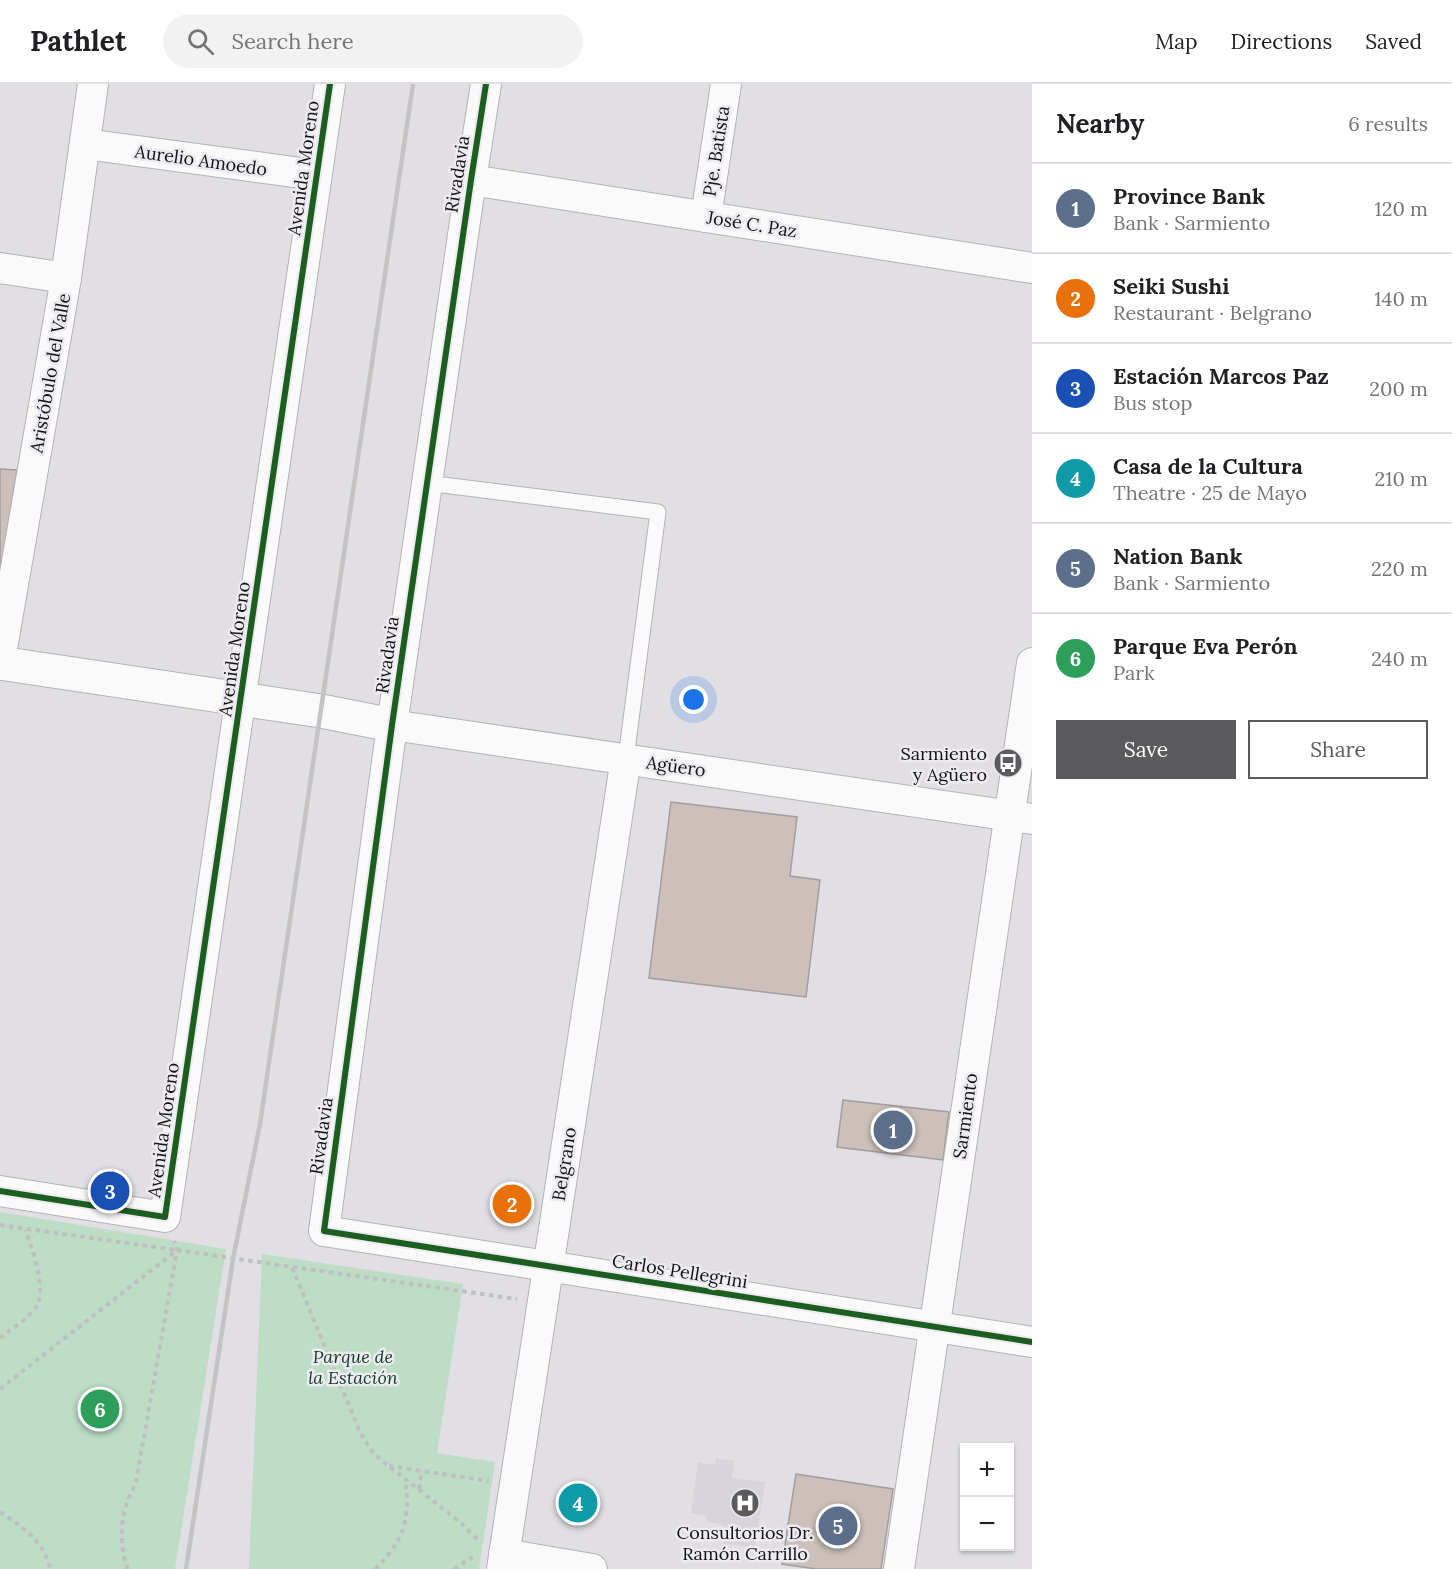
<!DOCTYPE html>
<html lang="en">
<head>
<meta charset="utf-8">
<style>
	body { margin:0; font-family:Lora,serif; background:#f2f2f2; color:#202124 }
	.controls { position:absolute; right:18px; bottom:18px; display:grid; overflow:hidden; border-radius:0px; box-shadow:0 2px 4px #0004 }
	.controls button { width:54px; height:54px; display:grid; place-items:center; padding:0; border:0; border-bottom:2px solid #e0e0e0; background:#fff; color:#202124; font:30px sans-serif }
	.you { position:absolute; left:694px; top:616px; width:21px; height:21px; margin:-15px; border:4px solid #fff; border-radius:50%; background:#1a73e8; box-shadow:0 0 0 9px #1a73e833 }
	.badge { display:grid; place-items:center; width:39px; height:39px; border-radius:50%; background:#5b5a5c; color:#fff; font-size:20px; font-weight:700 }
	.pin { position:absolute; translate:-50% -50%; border:3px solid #fff; box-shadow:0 2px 6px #0006 }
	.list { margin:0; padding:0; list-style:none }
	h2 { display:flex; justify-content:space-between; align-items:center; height:78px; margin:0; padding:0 24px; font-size:26px }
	h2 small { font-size:20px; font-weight:400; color:#757577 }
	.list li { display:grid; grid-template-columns:39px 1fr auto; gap:18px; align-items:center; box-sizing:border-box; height:90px; padding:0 24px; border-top:2px solid #e0e0e0 }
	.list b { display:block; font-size:22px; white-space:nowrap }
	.list p { margin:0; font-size:20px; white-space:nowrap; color:#757577 }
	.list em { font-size:20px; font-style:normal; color:#757577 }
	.actions { display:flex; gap:12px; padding:18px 24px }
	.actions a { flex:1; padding:14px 0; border:2px solid #5b5a5c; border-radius:0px; text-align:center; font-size:21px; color:#5b5a5c }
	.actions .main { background:#5b5a5c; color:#fff }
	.icon { flex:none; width:33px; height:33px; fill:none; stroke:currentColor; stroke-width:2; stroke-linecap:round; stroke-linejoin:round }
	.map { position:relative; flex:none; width:1032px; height:1485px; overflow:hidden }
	header { display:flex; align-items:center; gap:36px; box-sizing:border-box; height:84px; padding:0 30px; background:#fff; border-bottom:2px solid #e0e0e0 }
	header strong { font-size:28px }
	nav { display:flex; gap:33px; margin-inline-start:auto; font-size:21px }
	.search { width:420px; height:54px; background:#f2f2f2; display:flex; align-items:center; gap:15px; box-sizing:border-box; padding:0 21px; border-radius:33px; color:#757577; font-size:22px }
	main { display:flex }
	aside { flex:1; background:#fff }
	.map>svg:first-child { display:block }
	.built { fill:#d8d3dd }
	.green { fill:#bdddc6 }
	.building { fill:#cdc0ba; stroke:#a09e9e; stroke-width:1.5 }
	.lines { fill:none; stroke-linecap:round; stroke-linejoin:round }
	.service-casing { stroke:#b4b2b5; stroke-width:17 }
	.minor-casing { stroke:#b4b2b5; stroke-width:32 }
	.tertiary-casing { stroke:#b4b2b5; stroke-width:35 }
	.path { stroke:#bfbfc0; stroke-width:4; stroke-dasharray:4.5 4.5; stroke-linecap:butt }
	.service { stroke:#fafafb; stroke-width:15 }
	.minor { stroke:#fafafb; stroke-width:30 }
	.tertiary { stroke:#fafafb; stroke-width:33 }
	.rail { stroke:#c3c3c4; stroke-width:4.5 }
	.cycleway-casing { stroke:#eeeaf2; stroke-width:10 }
	.cycleway { stroke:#1b5e20; stroke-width:6 }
	.labels { text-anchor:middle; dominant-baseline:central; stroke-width:5; stroke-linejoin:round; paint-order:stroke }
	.street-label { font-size:18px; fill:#131214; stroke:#eeeaf2 }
	.poi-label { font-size:18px; fill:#131214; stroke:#eeeaf2; text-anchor:end }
	.park-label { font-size:18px; font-style:italic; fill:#0e3d20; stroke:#eeeaf2 }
</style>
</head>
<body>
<header>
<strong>Pathlet</strong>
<div class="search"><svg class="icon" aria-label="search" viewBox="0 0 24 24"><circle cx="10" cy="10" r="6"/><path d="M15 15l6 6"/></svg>Search here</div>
<nav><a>Map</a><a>Directions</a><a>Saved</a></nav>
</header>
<main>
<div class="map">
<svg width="1032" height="1485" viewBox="0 0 1032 1485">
	<rect width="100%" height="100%" fill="#e1dfe3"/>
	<polygon class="built" points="716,1374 734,1377 732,1394 765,1398 755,1464 722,1459 724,1441 706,1438 707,1432 691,1429 698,1378 715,1381"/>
	<g class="green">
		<polygon points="0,1128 226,1165 175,1485 0,1485"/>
		<polygon points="262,1170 463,1200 437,1369 495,1378 479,1485 249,1485"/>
	</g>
	<g class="building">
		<polygon points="0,385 17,386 0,493"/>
		<polygon points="671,718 797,733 790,792 820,796 806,913 649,894"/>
		<polygon points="843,1016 949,1028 943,1076 837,1063"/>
		<polygon points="796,1390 893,1405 881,1485 816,1485 782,1480"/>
	</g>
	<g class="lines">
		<g class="service-casing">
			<polyline id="service" points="427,399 658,428 626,674"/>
		</g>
		<g class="minor-casing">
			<g id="minor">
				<polyline points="486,0 471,96 392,641 324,1147 1032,1258"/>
				<polyline points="85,60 316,91"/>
				<polyline points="471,96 1032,184"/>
				<polyline points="706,133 726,0"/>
				<polyline points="0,184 66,194"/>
				<polyline points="0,576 66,194 93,0"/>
				<polyline points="392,641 1032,735"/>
				<polyline points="0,1107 165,1133 330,0"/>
				<polyline points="504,1470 592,1485"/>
				<polyline points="502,1485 626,674"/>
				<polyline points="899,1485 1032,579"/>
			</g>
		</g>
		<g class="tertiary-casing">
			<polyline id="tertiary" points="0,579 321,627 392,641"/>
		</g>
		<g class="path">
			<polyline points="0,1141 176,1166"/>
			<polyline points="293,1183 517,1215"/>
			<path d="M0,1254C11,1245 33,1232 38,1219C45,1200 32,1164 25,1146"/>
			<polyline points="0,1305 177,1166 292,1183 360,1348 371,1366 380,1375 461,1439 479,1457"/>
			<polyline points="389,1382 489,1397"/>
			<polyline points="419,1405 422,1387"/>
			<path d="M0,1428C23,1443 44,1457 50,1485"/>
			<path d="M128,1485C121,1469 120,1446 124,1429C126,1418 132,1408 136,1398L177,1166L174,1157"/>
			<path d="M375,1485C404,1457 411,1435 405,1395"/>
			<polyline points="454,1485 476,1471"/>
		</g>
		<use href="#service" class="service"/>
		<use href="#minor" class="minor"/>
		<use href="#tertiary" class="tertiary"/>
		<polyline class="rail" points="186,1485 233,1175 260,1040 413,0"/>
		<g class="cycleway-casing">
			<g id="cycleway">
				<polyline points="486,0 471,96 392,641 324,1147 1032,1258"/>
				<polyline points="0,1107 165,1133 330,0"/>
			</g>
		</g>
		<use href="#cycleway" class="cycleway"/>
	</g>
	<defs>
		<g id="bus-disc" transform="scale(1.5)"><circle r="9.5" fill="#5b5a5c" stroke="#eeeaf2"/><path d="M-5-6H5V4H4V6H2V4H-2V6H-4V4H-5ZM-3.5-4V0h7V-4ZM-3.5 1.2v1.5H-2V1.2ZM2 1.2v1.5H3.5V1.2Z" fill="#fff"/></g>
		<g id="hospital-disc" transform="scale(1.5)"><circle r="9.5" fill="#5b5a5c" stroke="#eeeaf2"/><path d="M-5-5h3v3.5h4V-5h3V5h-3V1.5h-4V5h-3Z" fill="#fff"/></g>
	</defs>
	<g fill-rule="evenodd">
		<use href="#bus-disc" x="1008" y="679"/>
		<use href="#hospital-disc" x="745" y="1419"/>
	</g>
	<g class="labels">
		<g class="street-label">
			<text transform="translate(716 67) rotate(-81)">Pje. Batista</text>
			<text transform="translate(201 76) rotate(8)">Aurelio Amoedo</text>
			<text transform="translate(303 84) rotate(-82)">Avenida Moreno</text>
			<text transform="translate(457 90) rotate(-81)">Rivadavia</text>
			<text transform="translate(752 140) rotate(9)">José C. Paz</text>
			<text transform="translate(50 289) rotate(-80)">Aristóbulo del Valle</text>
			<text transform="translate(234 565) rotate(-82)">Avenida Moreno</text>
			<text transform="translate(387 571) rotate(-82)">Rivadavia</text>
			<text transform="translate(676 682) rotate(8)">Agüero</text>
			<text transform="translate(965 1032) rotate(-82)">Sarmiento</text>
			<text transform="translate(163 1046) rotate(-82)">Avenida Moreno</text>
			<text transform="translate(321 1052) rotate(-82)">Rivadavia</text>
			<text transform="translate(564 1080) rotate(-81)">Belgrano</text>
			<text transform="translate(680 1187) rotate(9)">Carlos Pellegrini</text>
		</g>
		<g class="poi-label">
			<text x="987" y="669">Sarmiento<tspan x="987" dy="21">y Agüero</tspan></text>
			<text x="745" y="1448" text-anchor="middle">Consultorios Dr.<tspan x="745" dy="21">Ramón Carrillo</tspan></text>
		</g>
		<g class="park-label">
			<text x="353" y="1272">Parque de<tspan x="353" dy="21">la Estación</tspan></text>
		</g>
	</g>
</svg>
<div class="controls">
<button>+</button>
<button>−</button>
</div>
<div class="you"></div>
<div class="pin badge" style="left:893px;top:1046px;background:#5c6f8a">1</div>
<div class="pin badge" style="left:512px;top:1120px;background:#e8710a">2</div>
<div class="pin badge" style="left:110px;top:1107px;background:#1a4fb4">3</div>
<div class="pin badge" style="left:578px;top:1419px;background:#0f9aa8">4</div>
<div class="pin badge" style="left:838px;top:1442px;background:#5c6f8a">5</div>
<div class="pin badge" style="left:100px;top:1325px;background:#2e9e5b">6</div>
</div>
<aside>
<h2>Nearby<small>6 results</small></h2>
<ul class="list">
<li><span class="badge" style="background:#5c6f8a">1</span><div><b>Province Bank</b><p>Bank · Sarmiento</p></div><em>120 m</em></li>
<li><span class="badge" style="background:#e8710a">2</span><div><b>Seiki Sushi</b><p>Restaurant · Belgrano</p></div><em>140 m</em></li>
<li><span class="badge" style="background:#1a4fb4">3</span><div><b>Estación Marcos Paz</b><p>Bus stop</p></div><em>200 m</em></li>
<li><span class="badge" style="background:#0f9aa8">4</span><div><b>Casa de la Cultura</b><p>Theatre · 25 de Mayo</p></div><em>210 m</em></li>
<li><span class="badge" style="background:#5c6f8a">5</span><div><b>Nation Bank</b><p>Bank · Sarmiento</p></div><em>220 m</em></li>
<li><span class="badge" style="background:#2e9e5b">6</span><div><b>Parque Eva Perón</b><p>Park</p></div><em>240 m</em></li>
</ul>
<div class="actions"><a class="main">Save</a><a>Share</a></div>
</aside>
</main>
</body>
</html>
